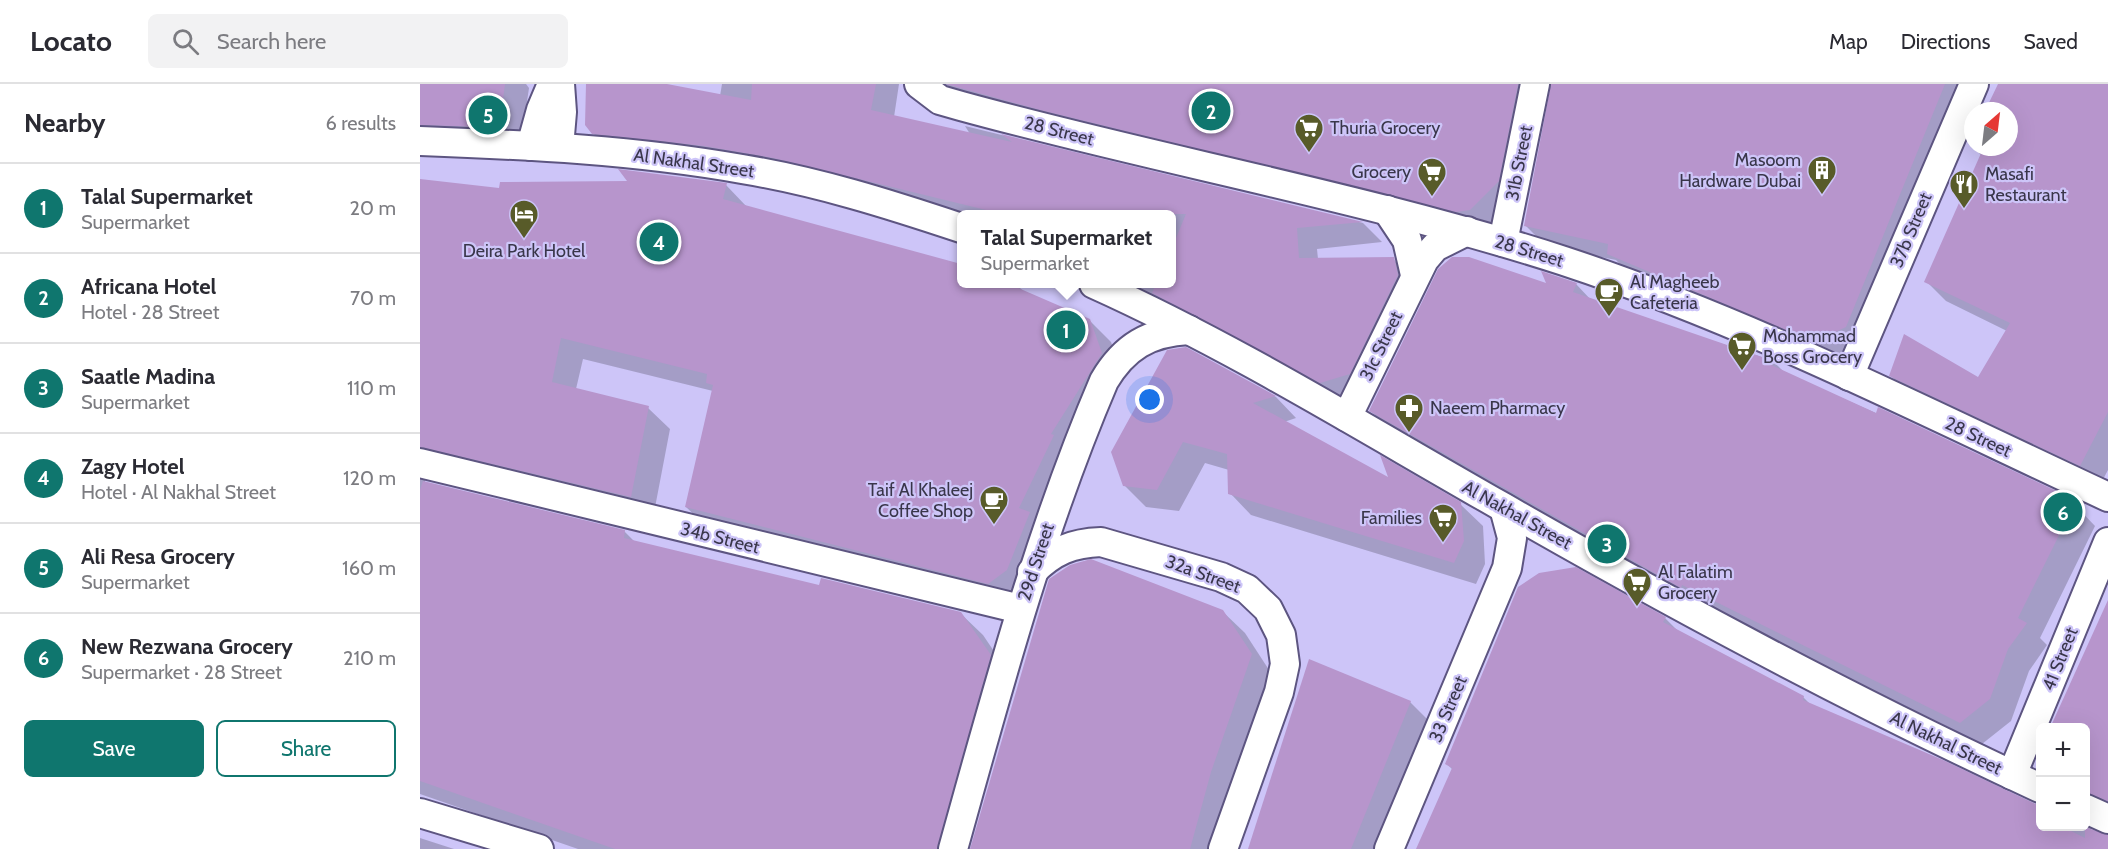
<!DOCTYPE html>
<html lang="en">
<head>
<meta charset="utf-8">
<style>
	body { margin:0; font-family:Cabin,sans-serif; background:#f2f2f3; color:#2b2b33 }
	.controls { position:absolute; right:18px; bottom:18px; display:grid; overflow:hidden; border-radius:9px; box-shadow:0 6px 24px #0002 }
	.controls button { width:54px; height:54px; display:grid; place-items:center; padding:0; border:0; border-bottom:2px solid #e1e1e2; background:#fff; color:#2b2b33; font:30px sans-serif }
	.compass { position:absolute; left:1544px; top:18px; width:54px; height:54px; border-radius:50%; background:#fff; box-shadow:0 6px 24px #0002; rotate:28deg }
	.you { position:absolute; left:730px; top:316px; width:21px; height:21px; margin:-15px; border:4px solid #fff; border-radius:50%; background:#1a73e8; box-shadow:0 0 0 9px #1a73e833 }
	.badge { display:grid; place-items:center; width:39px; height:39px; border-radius:50%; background:#0f766e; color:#fff; font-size:20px; font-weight:700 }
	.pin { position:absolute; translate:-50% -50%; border:3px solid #fff; box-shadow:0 2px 6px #0006 }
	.popup { position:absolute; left:537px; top:126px; width:219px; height:78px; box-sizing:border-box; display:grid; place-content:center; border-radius:9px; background:#fff; filter:drop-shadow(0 2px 4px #0005); font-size:20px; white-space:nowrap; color:#7c7c81 }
	.popup b { font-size:22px; color:#2b2b33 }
	.popup::after { content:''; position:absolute; left:50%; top:100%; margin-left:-12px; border:12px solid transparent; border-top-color:#fff }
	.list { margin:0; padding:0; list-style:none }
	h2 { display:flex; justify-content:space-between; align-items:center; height:78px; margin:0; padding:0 24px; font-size:26px }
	h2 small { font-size:20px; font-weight:400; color:#7c7c81 }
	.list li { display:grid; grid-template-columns:39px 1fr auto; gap:18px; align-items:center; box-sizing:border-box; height:90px; padding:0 24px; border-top:2px solid #e1e1e2 }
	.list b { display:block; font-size:22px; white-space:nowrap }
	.list p { margin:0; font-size:20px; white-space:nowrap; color:#7c7c81 }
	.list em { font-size:20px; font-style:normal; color:#7c7c81 }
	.actions { display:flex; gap:12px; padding:18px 24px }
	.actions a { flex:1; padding:14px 0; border:2px solid #0f766e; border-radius:9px; text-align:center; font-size:21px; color:#0f766e }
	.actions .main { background:#0f766e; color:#fff }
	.icon { flex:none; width:33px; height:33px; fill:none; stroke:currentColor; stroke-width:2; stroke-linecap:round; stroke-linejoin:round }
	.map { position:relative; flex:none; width:1688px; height:765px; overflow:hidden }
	header { display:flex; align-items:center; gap:36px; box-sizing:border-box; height:84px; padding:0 30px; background:#fff; border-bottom:2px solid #e1e1e2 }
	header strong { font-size:28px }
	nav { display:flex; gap:33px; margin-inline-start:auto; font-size:21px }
	.search { width:420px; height:54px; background:#f2f2f3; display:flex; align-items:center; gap:15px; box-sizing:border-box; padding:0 21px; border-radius:9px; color:#7c7c81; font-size:22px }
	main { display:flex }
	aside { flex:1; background:#fff }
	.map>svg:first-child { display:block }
	.shadow { fill:#0003 }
	.building { fill:#b795cc }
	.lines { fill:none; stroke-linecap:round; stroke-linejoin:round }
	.street-casing { stroke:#5d5581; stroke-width:32 }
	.street { stroke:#fff; stroke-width:28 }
	.labels { text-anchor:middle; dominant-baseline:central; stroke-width:4.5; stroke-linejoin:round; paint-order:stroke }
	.poi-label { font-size:18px; fill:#39364a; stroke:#cdc5f8; text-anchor:start }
	.street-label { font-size:18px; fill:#39364a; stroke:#cdc5f8 }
</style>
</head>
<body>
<header>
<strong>Locato</strong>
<div class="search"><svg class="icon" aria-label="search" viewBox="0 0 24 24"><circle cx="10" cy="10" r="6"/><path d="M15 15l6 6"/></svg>Search here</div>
<nav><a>Map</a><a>Directions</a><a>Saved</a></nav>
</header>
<main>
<aside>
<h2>Nearby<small>6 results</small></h2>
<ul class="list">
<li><span class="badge">1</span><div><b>Talal Supermarket</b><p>Supermarket</p></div><em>20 m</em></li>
<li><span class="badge">2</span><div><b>Africana Hotel</b><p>Hotel · 28 Street</p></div><em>70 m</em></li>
<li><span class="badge">3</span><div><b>Saatle Madina</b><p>Supermarket</p></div><em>110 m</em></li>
<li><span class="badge">4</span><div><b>Zagy Hotel</b><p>Hotel · Al Nakhal Street</p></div><em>120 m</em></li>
<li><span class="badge">5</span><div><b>Ali Resa Grocery</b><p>Supermarket</p></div><em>160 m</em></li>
<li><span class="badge">6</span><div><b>New Rezwana Grocery</b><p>Supermarket · 28 Street</p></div><em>210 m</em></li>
</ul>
<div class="actions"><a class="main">Save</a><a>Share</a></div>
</aside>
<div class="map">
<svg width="1688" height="765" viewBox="0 0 1688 765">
	<rect width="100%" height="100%" fill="#cdc5f8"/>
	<g class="shadow">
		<polygon points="0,0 106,0 109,4 104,38 94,62 0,65"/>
		<polygon points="167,0 240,0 300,12 302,0 479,0 474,33 550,50 545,42 943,139 962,158 897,165 898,175 973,175 994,195 922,319 688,200 751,200 751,130 541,130 194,70 173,49"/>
		<polygon points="524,0 863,0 842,94 531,7"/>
		<polygon points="884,0 1551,0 1446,263 1415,277 1209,190 1196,176 1126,162 1106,142 1133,4 1119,17 1071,146 884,103 864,83"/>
		<polygon points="1580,0 1688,0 1688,386 1680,401 1491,312 1471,292 1558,295 1587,247 1526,217 1506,197 1562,72 1550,61 1553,55 1553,63 1589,63 1589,27 1567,27"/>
		<polygon points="0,97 80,106 306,101 327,123 541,181 541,200 596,200 604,208 669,236 691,258 703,291 590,521 288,444 266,423 293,307 163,275 156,305 228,324 250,345 233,434 17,384 5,396 5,399 204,447 216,459 400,503 540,529 563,551 592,594 543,765 158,765 0,710"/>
		<polygon points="1033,174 1128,201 1156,200 1172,217 1345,274 1353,277 1365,289 1644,412 1654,420 1675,442 1620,554 1627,561 1609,587 1591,637 1562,660 1283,522 972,348 950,326 1019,186"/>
		<polygon points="765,264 856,313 876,334 864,338 970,396 1040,420 1063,442 1065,480 1056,500 831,431 810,409 809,386 785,379 759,427 726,423 704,401"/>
		<polygon points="1688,519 1688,731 1672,739 1670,749 1686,765 997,765 1033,686 1027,680 1245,534 1258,547 1383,613 1391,621 1522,678 1620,724 1620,742 1666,742 1666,644"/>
		<polygon points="802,527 825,549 853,592 797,765 552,765"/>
		<polygon points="990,618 1011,639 960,765 829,765"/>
		<polygon points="0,754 34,765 0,765"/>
	</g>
	<g class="building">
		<polygon points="0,0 85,0 83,15 72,41 66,43 0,41"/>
		<polygon points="166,0 247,0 331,16 332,0 456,0 451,26 592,58 581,50 943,138 877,144 879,174 974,173 978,191 930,290 900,299 732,209 736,200 751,200 751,166 766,130 574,130 566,126 353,74 284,62 172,50 165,41"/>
		<polygon points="526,0 1098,0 1079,97 1050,126 1036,128 620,26"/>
		<polygon points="1131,0 1525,0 1426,243 1394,258 1187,170 1188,160 1104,142"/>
		<polygon points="1578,0 1688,0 1688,328 1660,382 1469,292 1484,250 1558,293 1590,239 1504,198 1562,67 1553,63 1589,63 1589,27 1565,27"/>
		<polygon points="198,85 307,99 303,115 541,180 541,200 589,200 670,235 682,269 631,350 634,351 599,424 610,428 587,486 568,500 265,423 293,301 286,299 287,290 141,254 132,298 229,322 211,413 0,363 0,95 79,104 80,98 207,97"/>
		<polygon points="1032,173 1049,173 1126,199 1121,187 1157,199 1153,208 1342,273 1342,271 1354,276 1347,279 1456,329 1458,323 1645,411 1643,414 1655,419 1598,534 1607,539 1588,565 1570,615 1540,639 1262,501 1261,504 949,327 1018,185"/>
		<polygon points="766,263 856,312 833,319 968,393 960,371 1041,418 1044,457 1034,479 808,410 807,370 763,358 737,406 703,402 691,368 747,266"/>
		<polygon points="3,397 205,446 204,454 399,501 401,494 541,528 571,571 517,765 195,765 0,697 0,406"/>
		<polygon points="671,475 803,526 832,570 791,688 770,765 550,765 629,495 650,481"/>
		<polygon points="1156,483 1246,533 1243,538 1384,612 1383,616 1523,676 1620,722 1620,742 1641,742 1665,754 1665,743 1688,751 1688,765 996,765 1032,684 1025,680 1098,503 1119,489"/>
		<polygon points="1688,516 1688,717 1665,709 1665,644 1630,644"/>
		<polygon points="889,575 991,617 931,765 828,765"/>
	</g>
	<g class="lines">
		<g class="street-casing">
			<g id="street">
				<path d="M499,0L520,16L541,22C741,77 946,113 1144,177C1332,239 1509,330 1688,413"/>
				<path d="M0,57C108,61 215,66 322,85C396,97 469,120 541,144"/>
				<polyline points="111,62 121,26 132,0"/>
				<polyline points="139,63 142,28 140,0"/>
				<polyline points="967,126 987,156 995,191"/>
				<polyline points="1083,158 1115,0"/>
				<path d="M674,200C814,263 947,346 1081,422C1257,523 1436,619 1620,704"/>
				<polyline points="1429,292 1554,0"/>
				<polyline points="927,333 1004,176 1015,163 1047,147"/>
				<polyline points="0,379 600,525"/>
				<path d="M612,488C633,467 652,459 681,458L801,493L827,505L848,525L861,551L865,580L859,608L803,765"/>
				<polyline points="1592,691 1688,458"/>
				<polyline points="1666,725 1688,735"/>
				<polyline points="0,729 119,765"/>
				<path d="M533,765C577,607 619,449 684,297C704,263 729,248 769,246"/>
				<polyline points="969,765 1087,484 1092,454 1084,424"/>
			</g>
		</g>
		<use href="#street" class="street"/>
	</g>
	<defs>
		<g id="supermarket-pin" transform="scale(1.5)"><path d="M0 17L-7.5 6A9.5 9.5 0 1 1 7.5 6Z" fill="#585b29" stroke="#cdc5f8"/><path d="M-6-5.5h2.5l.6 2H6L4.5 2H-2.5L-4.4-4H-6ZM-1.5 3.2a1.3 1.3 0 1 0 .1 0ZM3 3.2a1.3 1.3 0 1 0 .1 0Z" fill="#fff"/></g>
		<g id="building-pin" transform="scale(1.5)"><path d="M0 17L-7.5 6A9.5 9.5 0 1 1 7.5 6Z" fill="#585b29" stroke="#cdc5f8"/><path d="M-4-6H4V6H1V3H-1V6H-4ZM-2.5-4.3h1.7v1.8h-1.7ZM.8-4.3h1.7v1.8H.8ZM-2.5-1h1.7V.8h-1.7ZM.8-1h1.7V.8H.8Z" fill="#fff"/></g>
		<g id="restaurant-pin" transform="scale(1.5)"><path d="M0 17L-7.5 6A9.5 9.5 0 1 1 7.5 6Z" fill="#585b29" stroke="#cdc5f8"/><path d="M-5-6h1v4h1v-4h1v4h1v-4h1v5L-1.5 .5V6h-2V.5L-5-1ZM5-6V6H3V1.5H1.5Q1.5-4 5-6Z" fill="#fff"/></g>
		<g id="hotel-pin" transform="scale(1.5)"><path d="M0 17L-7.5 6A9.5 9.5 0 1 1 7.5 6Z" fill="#585b29" stroke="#cdc5f8"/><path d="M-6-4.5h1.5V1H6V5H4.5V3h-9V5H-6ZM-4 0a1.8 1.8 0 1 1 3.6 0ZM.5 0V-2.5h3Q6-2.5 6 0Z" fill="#fff"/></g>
		<g id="cafe-pin" transform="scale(1.5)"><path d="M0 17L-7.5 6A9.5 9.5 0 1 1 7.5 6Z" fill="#585b29" stroke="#cdc5f8"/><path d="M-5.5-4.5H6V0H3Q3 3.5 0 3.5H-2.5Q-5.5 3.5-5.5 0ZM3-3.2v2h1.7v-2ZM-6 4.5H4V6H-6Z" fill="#fff"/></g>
		<g id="pharmacy-pin" transform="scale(1.5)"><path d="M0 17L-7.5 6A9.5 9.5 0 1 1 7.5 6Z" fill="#585b29" stroke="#cdc5f8"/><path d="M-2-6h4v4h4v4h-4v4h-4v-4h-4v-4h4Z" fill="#fff"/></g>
	</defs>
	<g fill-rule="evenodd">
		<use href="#supermarket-pin" x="889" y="44"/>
		<use href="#building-pin" x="1402" y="86"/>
		<use href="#supermarket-pin" x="1012" y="88"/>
		<use href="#restaurant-pin" x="1544" y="100"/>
		<use href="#hotel-pin" x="104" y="130"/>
		<use href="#cafe-pin" x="1189" y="208"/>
		<use href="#supermarket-pin" x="1322" y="262"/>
		<use href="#pharmacy-pin" x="989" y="324"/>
		<use href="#cafe-pin" x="574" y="416"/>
		<use href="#supermarket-pin" x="1023" y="434"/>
		<use href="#supermarket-pin" x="1217" y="498"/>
	</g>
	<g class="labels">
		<g class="poi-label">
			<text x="910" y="44">Thuria Grocery</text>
			<text x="1381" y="76" text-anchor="end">Masoom<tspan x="1381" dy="21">Hardware Dubai</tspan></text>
			<text x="991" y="88" text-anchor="end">Grocery</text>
			<text x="1565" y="90">Masafi<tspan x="1565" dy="21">Restaurant</tspan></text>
			<text x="104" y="167" text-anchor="middle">Deira Park Hotel</text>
			<text x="1210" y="198">Al Magheeb<tspan x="1210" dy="21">Cafeteria</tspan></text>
			<text x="1343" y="252">Mohammad<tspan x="1343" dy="21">Boss Grocery</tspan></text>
			<text x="1010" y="324">Naeem Pharmacy</text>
			<text x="553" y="406" text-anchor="end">Taif Al Khaleej<tspan x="553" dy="21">Coffee Shop</tspan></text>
			<text x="1002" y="434" text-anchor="end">Families</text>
			<text x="1238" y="488">Al Falatim<tspan x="1238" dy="21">Grocery</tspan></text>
		</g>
		<g class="street-label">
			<text transform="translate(639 47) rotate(14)">28 Street</text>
			<text transform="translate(274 79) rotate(8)">Al Nakhal Street</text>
			<text transform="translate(1099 79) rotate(-79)">31b Street</text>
			<text transform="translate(1491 146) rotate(-67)">37b Street</text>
			<text transform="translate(1109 167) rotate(17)">28 Street</text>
			<text transform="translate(961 262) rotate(-64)">31c Street</text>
			<text transform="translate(1558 353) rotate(25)">28 Street</text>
			<text transform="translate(1097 431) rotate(29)">Al Nakhal Street</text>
			<text transform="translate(300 454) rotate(14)">34b Street</text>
			<text transform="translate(616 478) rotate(-72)">29d Street</text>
			<text transform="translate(783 490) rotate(20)">32a Street</text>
			<text transform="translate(1640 575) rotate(-68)">41 Street</text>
			<text transform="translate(1028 625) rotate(-67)">33 Street</text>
			<text transform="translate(1526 659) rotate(26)">Al Nakhal Street</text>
		</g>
	</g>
</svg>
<div class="controls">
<button>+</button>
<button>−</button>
</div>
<svg class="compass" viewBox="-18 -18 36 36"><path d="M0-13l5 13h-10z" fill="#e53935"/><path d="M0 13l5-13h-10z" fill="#7c7c81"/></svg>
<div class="you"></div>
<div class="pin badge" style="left:646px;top:246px">1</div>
<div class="popup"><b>Talal Supermarket</b>Supermarket</div>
<div class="pin badge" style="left:791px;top:27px">2</div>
<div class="pin badge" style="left:1187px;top:460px">3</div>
<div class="pin badge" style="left:239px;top:158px">4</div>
<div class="pin badge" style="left:68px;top:31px">5</div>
<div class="pin badge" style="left:1643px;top:428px">6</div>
</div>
</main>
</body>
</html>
